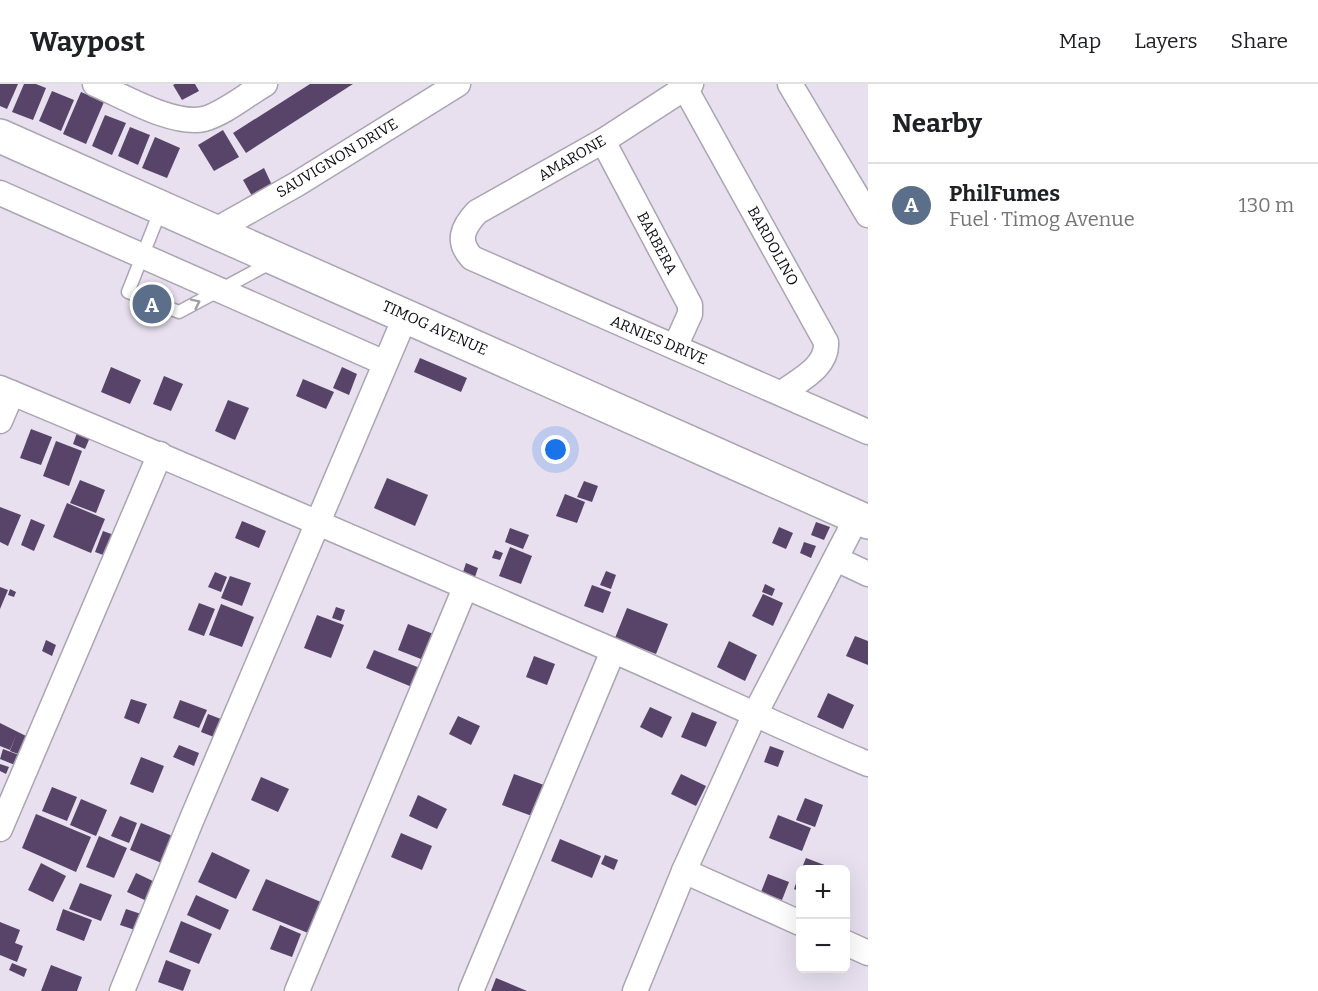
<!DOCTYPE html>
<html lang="en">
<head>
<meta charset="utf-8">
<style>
	body { margin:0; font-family:Bitter,serif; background:#f6f6f6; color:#202124 }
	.controls { position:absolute; right:18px; bottom:18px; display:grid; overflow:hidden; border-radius:9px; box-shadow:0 6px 24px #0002 }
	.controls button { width:54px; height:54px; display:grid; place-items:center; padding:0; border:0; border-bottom:2px solid #e0e0e0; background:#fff; color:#202124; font:30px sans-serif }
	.you { position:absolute; left:556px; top:366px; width:21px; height:21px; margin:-15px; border:4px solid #fff; border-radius:50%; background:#1a73e8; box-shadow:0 0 0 9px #1a73e833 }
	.badge { display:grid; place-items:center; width:39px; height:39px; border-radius:50%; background:#0f766e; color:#fff; font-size:20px; font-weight:700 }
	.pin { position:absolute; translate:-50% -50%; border:3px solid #fff; box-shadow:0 2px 6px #0006 }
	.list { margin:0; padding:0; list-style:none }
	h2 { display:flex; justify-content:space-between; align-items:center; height:78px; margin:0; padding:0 24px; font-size:26px }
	h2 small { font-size:20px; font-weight:400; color:#757577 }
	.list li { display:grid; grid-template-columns:39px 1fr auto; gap:18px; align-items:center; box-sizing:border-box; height:84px; padding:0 24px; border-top:2px solid #e0e0e0 }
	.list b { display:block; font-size:22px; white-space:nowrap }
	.list p { margin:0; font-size:20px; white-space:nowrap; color:#757577 }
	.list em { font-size:20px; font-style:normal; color:#757577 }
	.map { position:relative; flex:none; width:868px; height:907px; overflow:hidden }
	header { display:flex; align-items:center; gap:36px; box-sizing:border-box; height:84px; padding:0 30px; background:#fff; border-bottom:2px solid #e0e0e0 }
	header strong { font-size:28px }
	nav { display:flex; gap:33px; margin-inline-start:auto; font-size:21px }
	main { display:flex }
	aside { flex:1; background:#fff }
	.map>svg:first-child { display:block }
	.building { fill:#574468 }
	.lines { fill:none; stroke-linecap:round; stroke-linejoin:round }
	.service-casing { stroke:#aba4b2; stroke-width:15 }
	.minor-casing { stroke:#aba4b2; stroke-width:27 }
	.secondary-casing { stroke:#aba4b2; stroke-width:36 }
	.service { stroke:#fff; stroke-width:12 }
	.minor { stroke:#fff; stroke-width:24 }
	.secondary { stroke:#fff; stroke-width:33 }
	.oneway { stroke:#9f9ea0 }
	.labels { text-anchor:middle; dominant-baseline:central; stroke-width:6; stroke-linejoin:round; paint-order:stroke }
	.street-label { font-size:15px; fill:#0e0c11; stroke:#fff }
</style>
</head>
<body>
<header>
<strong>Waypost</strong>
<nav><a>Map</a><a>Layers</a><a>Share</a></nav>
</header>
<main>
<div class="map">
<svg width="868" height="907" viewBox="0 0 868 907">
	<rect width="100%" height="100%" fill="#e8e0ef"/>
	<g class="building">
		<polygon points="0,0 18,0 7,25 0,22"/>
		<polygon points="24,0 36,0 46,4 33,36 12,28"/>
		<polygon points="175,0 195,0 199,7 182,16 173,1"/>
		<polygon points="310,0 353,0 246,69 233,49"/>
		<polygon points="52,7 74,16 61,47 39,37"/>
		<polygon points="81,8 104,18 86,60 63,50"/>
		<polygon points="105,31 126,39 112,71 92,62"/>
		<polygon points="130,43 150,51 138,81 118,72"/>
		<polygon points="223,46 239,73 214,87 198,61"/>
		<polygon points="155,53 180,64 167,94 142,84"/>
		<polygon points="264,84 272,101 252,112 243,96"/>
		<polygon points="420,274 467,294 461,308 414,288"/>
		<polygon points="111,283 141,296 130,320 101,308"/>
		<polygon points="342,283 357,290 349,311 333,304"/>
		<polygon points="164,292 183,300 171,327 153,320"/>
		<polygon points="303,295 334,308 326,325 296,312"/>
		<polygon points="228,316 249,324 235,356 215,347"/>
		<polygon points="31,345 52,353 41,381 20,374"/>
		<polygon points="78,346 91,351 85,365 73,360"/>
		<polygon points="56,357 82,367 69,402 43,392"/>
		<polygon points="387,394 428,411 415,442 374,424"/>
		<polygon points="80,396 105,406 96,429 70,419"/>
		<polygon points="584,397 598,402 592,418 577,413"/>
		<polygon points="565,410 585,418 577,439 556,432"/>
		<polygon points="67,419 105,435 91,469 53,453"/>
		<polygon points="0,423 21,431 8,462 0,458"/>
		<polygon points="31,435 45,441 34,467 21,461"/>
		<polygon points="242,437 266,447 259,464 235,454"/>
		<polygon points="816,438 830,443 824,456 811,451"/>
		<polygon points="779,443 793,449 786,465 772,459"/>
		<polygon points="510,444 529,451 523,465 505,458"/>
		<polygon points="103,447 114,451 106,472 95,468"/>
		<polygon points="804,458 816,462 811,474 800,469"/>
		<polygon points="510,463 532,472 521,500 499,492"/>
		<polygon points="495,466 503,469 500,476 492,474"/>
		<polygon points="466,479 478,484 475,493 463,488"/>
		<polygon points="606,487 616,491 611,505 600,501"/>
		<polygon points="215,488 227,493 221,508 208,503"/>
		<polygon points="230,492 251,499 242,522 221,514"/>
		<polygon points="765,500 775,505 772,512 762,508"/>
		<polygon points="592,501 611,508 603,529 584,522"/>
		<polygon points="0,503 8,506 0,525"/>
		<polygon points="10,505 16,508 14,513 8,511"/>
		<polygon points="763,510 783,519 773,542 752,532"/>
		<polygon points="199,519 215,525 204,552 188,546"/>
		<polygon points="221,520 254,533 242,563 209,551"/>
		<polygon points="336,523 345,526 341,537 332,534"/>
		<polygon points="627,524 668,540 656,570 615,554"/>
		<polygon points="317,531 344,541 331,574 304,564"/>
		<polygon points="408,540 436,551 426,577 398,566"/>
		<polygon points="855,552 868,557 868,581 846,572"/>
		<polygon points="46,556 56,561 52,572 42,567"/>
		<polygon points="729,557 757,571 745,597 717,583"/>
		<polygon points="374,566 420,584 412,603 366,584"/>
		<polygon points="534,572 555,580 547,601 526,593"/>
		<polygon points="828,609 854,621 843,645 817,633"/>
		<polygon points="131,615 147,620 139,640 124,634"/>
		<polygon points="180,616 207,626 199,644 173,634"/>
		<polygon points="650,623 672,633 662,654 640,643"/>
		<polygon points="692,628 717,638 706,663 681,653"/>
		<polygon points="208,630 226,637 219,655 201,648"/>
		<polygon points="458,632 480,642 471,661 449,650"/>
		<polygon points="0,639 28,653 21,671 10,667 16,651 10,666 0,662"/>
		<polygon points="179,661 199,669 194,682 173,673"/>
		<polygon points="770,662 784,667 778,683 764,678"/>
		<polygon points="3,665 19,671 15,681 0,675"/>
		<polygon points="141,673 164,682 153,709 130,700"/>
		<polygon points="0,680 9,683 6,690 0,687"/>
		<polygon points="514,690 544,701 532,732 502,721"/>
		<polygon points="681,690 706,702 696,722 671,710"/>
		<polygon points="261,693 289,705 278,728 251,716"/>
		<polygon points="52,703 77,713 67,737 42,727"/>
		<polygon points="418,711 447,725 437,745 409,732"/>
		<polygon points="805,714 823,721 815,743 796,736"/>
		<polygon points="81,715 107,726 96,752 70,741"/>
		<polygon points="36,730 91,753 76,788 22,764"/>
		<polygon points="778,731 811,744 802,767 769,754"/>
		<polygon points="120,732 137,739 129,759 111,752"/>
		<polygon points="141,739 175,753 164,780 130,766"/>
		<polygon points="401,749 432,762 422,786 391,773"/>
		<polygon points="99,752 127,764 114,794 86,783"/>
		<polygon points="560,755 601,772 592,794 551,777"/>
		<polygon points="212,768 250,786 236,815 198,798"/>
		<polygon points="605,771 618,776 614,786 601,780"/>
		<polygon points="806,774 827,782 826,786 801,786"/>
		<polygon points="41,779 66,792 53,818 28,806"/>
		<polygon points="800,788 800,808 794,805"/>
		<polygon points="136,789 157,799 149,818 127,808"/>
		<polygon points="768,790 789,798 782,816 761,808"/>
		<polygon points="266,795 321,818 308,849 252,826"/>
		<polygon points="80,799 112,811 101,837 69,825"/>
		<polygon points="196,811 229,826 220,846 187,831"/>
		<polygon points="63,825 92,836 84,857 56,846"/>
		<polygon points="126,825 141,830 135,846 120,841"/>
		<polygon points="181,837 212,850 199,880 169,868"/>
		<polygon points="0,838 20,846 15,859 23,862 17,878 0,871"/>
		<polygon points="280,841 301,850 292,873 270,865"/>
		<polygon points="166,876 191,886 183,907 158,898"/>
		<polygon points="12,879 27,885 24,893 9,886"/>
		<polygon points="51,881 82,893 77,907 41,907"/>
		<polygon points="496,894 527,907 491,907"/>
	</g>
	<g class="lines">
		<g class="service-casing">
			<polyline id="service" points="161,125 128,208 179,228 272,178"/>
		</g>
		<g class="minor-casing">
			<g id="minor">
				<path d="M95,0C123,12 173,42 204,35C225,29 246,11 265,0"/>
				<path d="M691,0L603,57L477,128C463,143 456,157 472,174L868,348"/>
				<polyline points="790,0 868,131"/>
				<path d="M685,4L826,258C828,283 799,296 782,309"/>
				<polyline points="603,57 690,221 690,230 675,263"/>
				<polyline points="0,109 385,279"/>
				<polyline points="214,147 297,100 458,0"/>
				<path d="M0,304C205,389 408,478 612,566C697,603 782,644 868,680"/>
				<polyline points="0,337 12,309"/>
				<polyline points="836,475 868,490"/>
				<polyline points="0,745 160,370"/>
				<polyline points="684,787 800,839"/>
				<polyline points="846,859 868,869"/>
				<polyline points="122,907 191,737 406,231"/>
				<polyline points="297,907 465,504"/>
				<polyline points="471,907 613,567"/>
				<polyline points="635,907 684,787 754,632 857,433"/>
			</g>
		</g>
		<g class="secondary-casing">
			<polyline id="secondary" points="0,52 868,438"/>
		</g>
		<use href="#service" class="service"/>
		<use href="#minor" class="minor"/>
		<use href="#secondary" class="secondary"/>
	</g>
	<defs><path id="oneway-chevron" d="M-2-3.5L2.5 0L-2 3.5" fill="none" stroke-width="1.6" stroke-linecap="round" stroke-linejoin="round" transform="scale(1.5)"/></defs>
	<use class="oneway" href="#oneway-chevron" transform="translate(196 219) rotate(-26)"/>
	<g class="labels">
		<g class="street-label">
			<text transform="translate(337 74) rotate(-31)">SAUVIGNON DRIVE</text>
			<text transform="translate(572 74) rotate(-30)">AMARONE</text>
			<text transform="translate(657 159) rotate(62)">BARBERA</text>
			<text transform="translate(773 162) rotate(61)">BARDOLINO</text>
			<text transform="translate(435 244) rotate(24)">TIMOG AVENUE</text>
			<text transform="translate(659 256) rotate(23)">ARNIES DRIVE</text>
		</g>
	</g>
</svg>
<div class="controls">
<button>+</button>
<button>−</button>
</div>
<div class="you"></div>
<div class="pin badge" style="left:152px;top:220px;background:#5c6f8a">A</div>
</div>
<aside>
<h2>Nearby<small></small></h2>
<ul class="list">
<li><span class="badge" style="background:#5c6f8a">A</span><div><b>PhilFumes</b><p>Fuel · Timog Avenue</p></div><em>130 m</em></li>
</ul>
</aside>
</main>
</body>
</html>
